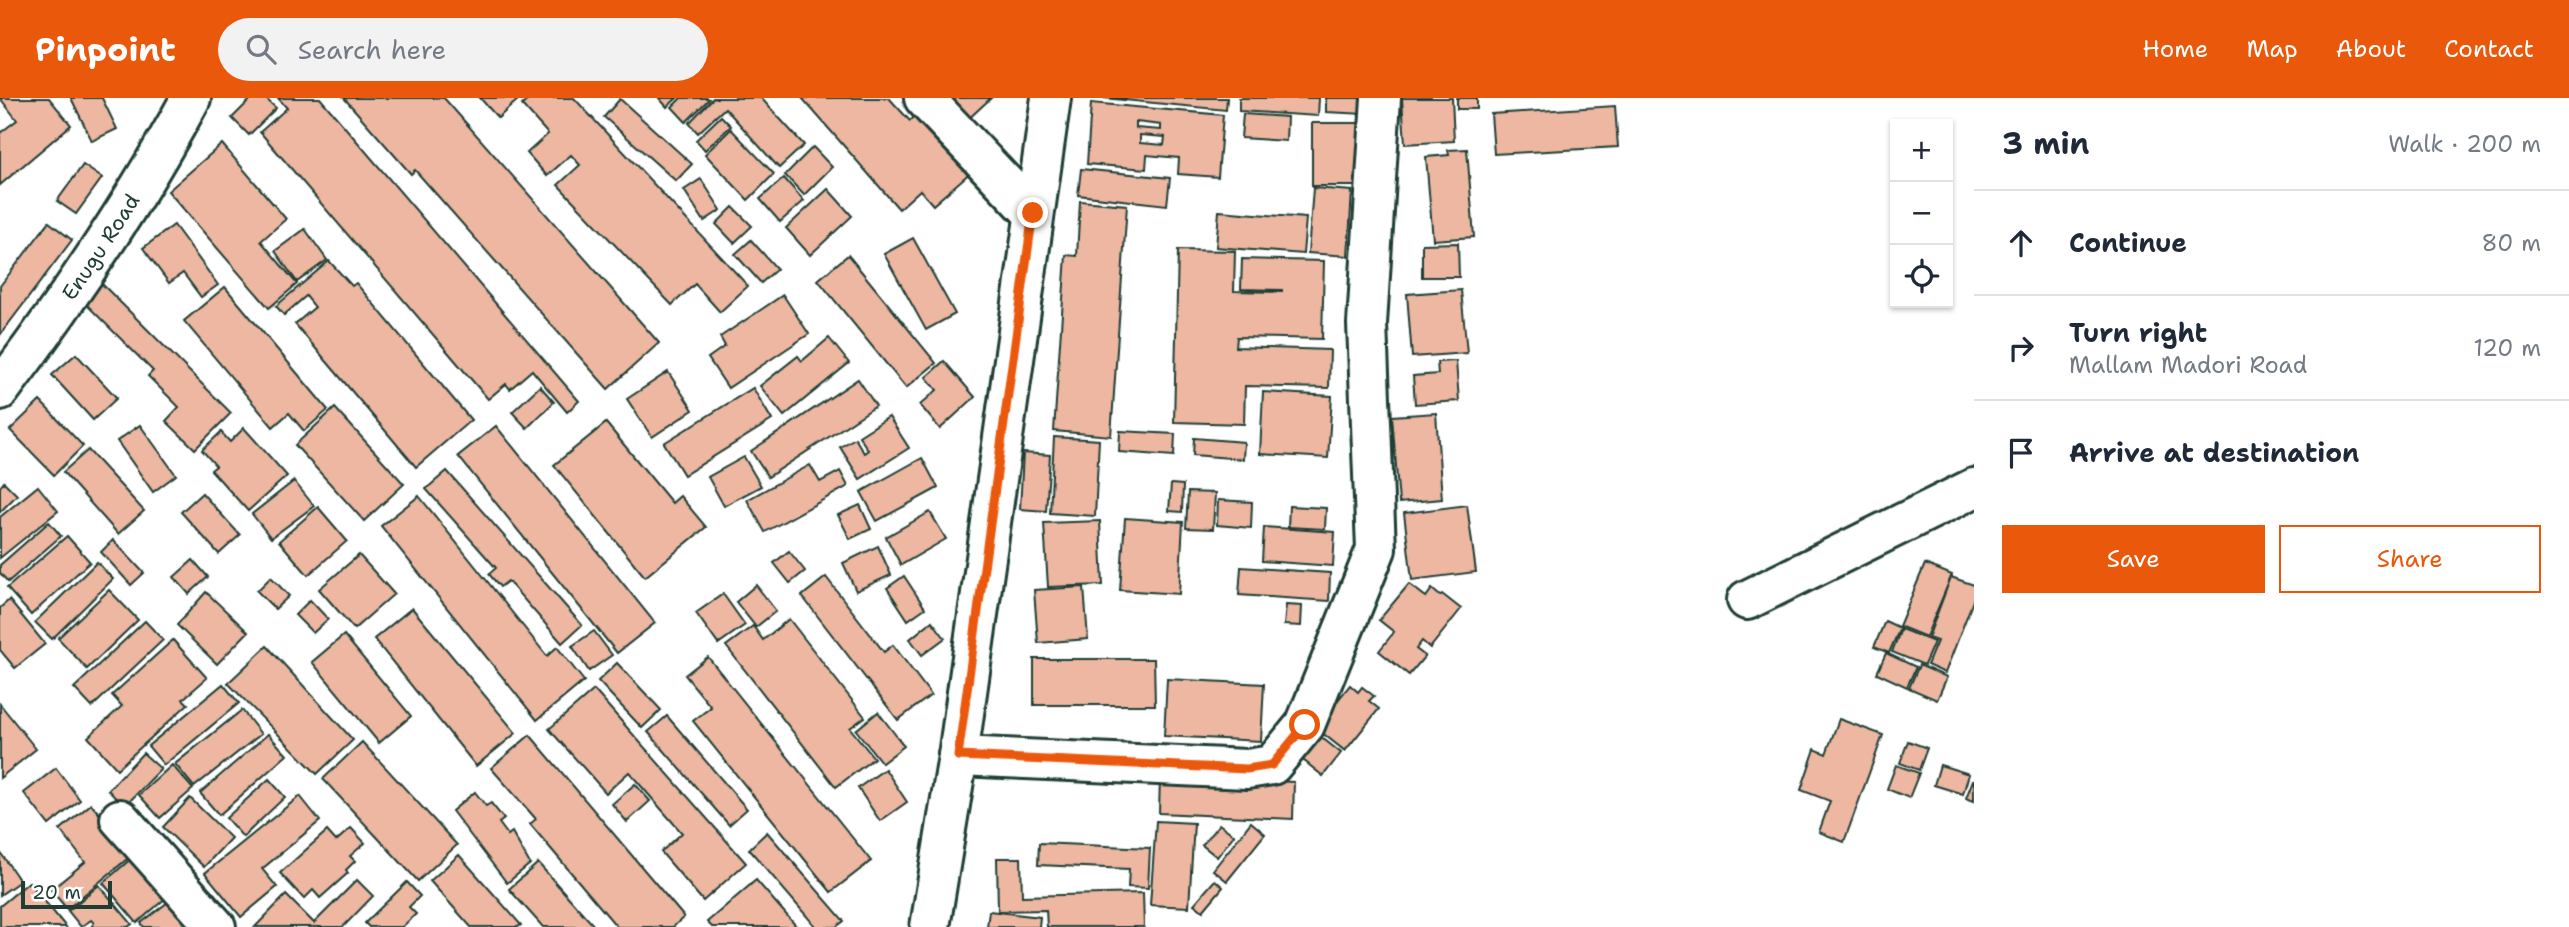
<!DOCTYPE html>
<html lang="en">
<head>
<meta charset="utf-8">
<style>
	body { margin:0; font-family:"Shantell Sans",sans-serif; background:#f2f2f3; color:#1f2937 }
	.controls { position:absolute; right:21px; top:21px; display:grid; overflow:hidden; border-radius:0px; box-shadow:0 2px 5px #0004 }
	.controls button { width:63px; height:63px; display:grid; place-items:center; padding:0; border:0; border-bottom:2px solid #e0e1e3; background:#fff; color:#1f2937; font:35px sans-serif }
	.scale { position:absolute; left:21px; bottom:18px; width:91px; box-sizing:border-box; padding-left:7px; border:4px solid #1f3d34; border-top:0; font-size:19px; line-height:24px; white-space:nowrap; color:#1f3d34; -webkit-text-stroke:5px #fff; paint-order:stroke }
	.stop { position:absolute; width:21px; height:21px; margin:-16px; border:5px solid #ea580c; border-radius:50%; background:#fff }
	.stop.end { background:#ea580c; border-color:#fff; box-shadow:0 2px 7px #0008 }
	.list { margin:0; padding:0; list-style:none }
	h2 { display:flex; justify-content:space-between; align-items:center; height:91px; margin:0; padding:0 28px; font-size:30px }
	h2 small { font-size:23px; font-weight:400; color:#747a83 }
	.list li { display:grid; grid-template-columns:46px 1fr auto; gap:21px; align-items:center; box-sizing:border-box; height:105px; padding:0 28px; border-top:2px solid #e0e1e3 }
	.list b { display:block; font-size:26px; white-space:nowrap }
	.list p { margin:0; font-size:23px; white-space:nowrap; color:#747a83 }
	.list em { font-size:23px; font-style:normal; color:#747a83 }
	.actions { display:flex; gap:14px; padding:21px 28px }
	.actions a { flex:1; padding:16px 0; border:2px solid #ea580c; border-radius:0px; text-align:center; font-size:24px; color:#ea580c }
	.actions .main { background:#ea580c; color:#fff }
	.icon { flex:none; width:38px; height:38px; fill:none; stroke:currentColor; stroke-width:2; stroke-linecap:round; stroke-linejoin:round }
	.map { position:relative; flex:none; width:1974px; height:829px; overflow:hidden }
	header { display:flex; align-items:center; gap:42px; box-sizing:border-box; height:98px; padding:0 35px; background:#ea580c; color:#fff }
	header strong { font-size:33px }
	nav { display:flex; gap:38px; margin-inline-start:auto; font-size:24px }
	.search { width:490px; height:63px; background:#f2f2f3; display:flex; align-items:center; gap:18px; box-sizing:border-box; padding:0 24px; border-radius:38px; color:#747a83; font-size:26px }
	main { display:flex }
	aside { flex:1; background:#fff }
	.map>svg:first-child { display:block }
	.building { fill:#edb7a1; stroke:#1f3d34; stroke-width:2; fill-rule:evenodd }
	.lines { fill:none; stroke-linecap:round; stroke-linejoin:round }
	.minor-casing { stroke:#1f3d34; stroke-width:44 }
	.minor { stroke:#fff; stroke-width:38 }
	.route { stroke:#ea580c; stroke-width:9 }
	.labels { text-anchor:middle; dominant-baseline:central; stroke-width:6; stroke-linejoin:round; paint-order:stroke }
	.street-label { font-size:21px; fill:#1f3d34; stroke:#fff }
</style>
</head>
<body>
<header>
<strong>Pinpoint</strong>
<div class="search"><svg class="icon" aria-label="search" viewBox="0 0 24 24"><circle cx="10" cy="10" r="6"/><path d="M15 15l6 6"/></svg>Search here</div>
<nav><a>Home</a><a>Map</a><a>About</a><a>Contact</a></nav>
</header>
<main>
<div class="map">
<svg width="1974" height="829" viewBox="0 0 1974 829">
	<rect width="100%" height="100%" fill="#fff"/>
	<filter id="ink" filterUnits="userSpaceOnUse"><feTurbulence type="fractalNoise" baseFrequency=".0143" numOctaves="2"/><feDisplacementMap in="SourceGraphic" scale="14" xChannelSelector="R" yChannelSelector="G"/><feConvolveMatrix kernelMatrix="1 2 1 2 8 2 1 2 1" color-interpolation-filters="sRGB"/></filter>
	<g filter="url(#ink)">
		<g class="building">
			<polygon points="0,0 49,0 71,27 0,87 0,35 17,22"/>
			<polygon points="71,0 102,0 117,31 92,43"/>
			<polygon points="252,0 265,0 276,10 249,37 232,20"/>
			<polygon points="278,0 320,0 579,303 567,314 532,272 510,291 506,286 488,301 260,34 287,10"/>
			<polygon points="344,0 444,0 659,245 608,291 415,72 411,76"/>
			<polygon points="480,0 520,0 498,20"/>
			<polygon points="530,0 574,0 748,188 720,214 695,186 672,207 558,87 580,67 571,57 547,78 527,55 548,36 522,7"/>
			<polygon points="659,0 677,0 667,9"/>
			<polygon points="681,0 707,0 709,1 686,24 672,9"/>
			<polygon points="713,0 761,0 804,47 779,70 725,10 698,35 689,25"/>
			<polygon points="802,0 889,0 910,23 920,14 972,73 933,107 920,92 899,111"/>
			<polygon points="943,0 991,0 965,24"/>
			<polygon points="1103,0 1227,0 1226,12"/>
			<polygon points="1239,0 1319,0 1318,18 1239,13"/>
			<polygon points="1326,0 1367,0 1366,16 1326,14"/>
			<polygon points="1402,0 1452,0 1454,43 1405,46"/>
			<rect x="1457" y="0" width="20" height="11"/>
			<polygon points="620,1 692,66 676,83 604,19"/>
			<path d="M1091,5L1223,17L1218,79L1178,76L1179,60L1147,57L1146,71L1087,66ZM1136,24L1161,27V32L1136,30ZM1140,37L1165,39L1164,47L1140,45Z"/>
			<polygon points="1615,8 1618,49 1494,56 1491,16"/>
			<polygon points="1243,16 1287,19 1286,43 1241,40"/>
			<polygon points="721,18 731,28 705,52 696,42"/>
			<polygon points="1312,25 1359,25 1360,88 1312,88"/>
			<polygon points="731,31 774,76 748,102 705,56"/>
			<polygon points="222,46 286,121 261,143 297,186 269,210 168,93"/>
			<polygon points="813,49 832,69 804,97 785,77"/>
			<polygon points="1467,51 1474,139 1433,142 1426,59 1449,57 1448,52"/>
			<polygon points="83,67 102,80 76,116 57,103"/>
			<polygon points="1081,71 1170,80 1167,107 1078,97"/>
			<polygon points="784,80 804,103 780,124 760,101"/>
			<polygon points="701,81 721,112 704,123 684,92"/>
			<polygon points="1313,90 1352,93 1348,158 1308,155"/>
			<polygon points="828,91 852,118 810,157 786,130"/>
			<polygon points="1080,103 1127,107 1111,338 1054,333 1066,157 1077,158"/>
			<polygon points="733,109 752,128 734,145 716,126"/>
			<polygon points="1219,113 1306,120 1303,156 1216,149"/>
			<polygon points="49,124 72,142 0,237 0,188"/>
			<polygon points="174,127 218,187 201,199 183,175 169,185 143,150"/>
			<polygon points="305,131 327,162 297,184 275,153"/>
			<polygon points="913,140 955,216 926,232 884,156"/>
			<polygon points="751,142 777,171 761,185 735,156"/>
			<polygon points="1458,145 1459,179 1422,179 1422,146"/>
			<polygon points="1178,152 1235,153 1234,193 1282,194 1282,192 1241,191 1242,161 1324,163 1322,241 1237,239 1236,249 1330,252 1329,290 1245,288 1244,326 1174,324"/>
			<polygon points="848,157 936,265 906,290 818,182"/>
			<polygon points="329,163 352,188 356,185 471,322 416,369 295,226 315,209 306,198 284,217 276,208"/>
			<polygon points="101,185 231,315 195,351 166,323 179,309 148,278 153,273 83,203"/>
			<polygon points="225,189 328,312 304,333 289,315 273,329 184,223"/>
			<polygon points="1461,192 1467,255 1412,259 1407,196"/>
			<polygon points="783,197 809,236 728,290 708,260 725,248 720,239"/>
			<polygon points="829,240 849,265 784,318 760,288 798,258 802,263"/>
			<polygon points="76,256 117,300 93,322 52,277"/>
			<polygon points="944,263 975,299 940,331 920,307 937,292 926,279"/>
			<polygon points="1456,263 1459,303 1415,306 1413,278 1438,276 1437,264"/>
			<polygon points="668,274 693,312 652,339 627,301"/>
			<polygon points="858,281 876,308 768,379 751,353"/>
			<polygon points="540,288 554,304 527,330 512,314"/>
			<polygon points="753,290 772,322 684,377 664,345"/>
			<polygon points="1263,294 1332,298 1328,360 1260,356"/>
			<polygon points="40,303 83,348 54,377 10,332"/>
			<polygon points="335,310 404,386 364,423 295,347"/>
			<polygon points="1436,315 1442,401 1399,405 1392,318"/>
			<polygon points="889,319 909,350 860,381 840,349 855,340 864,355 868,352 859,338"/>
			<polygon points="606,325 672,405 680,398 706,429 645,479 554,367"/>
			<polygon points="140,327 176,377 153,394 117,343"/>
			<polygon points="496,328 655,525 617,555 458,358"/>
			<polygon points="244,330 287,378 248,413 211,372 216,368 202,352 221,334 230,344"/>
			<polygon points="1120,333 1175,336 1174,358 1119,354"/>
			<polygon points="1054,339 1099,342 1095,418 1050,415"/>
			<polygon points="1194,340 1244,344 1243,361 1193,357"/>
			<polygon points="88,352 144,413 118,436 63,374"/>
			<polygon points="1023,355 1050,357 1046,413 1020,411"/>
			<polygon points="744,359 761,388 724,408 708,379"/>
			<polygon points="922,360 938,390 877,423 861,394"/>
			<polygon points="810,367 820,384 840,373 848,388 765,434 747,402"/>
			<polygon points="447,373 582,527 562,545 508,483 500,489 489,476 496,470 426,391"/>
			<polygon points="294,383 314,408 271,440 252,416"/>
			<polygon points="4,384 17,397 0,414 0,389"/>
			<polygon points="1171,386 1183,387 1182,414 1169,413"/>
			<polygon points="38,388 58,413 0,460 0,419"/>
			<polygon points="1188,394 1215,395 1213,431 1186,430"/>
			<polygon points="202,395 240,437 219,456 181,414"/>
			<polygon points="419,398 547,558 557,549 584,583 537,622 381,428"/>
			<polygon points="1218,402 1252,404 1251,430 1217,427"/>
			<polygon points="860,407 871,431 850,441 838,417"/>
			<polygon points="1467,407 1476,474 1412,482 1404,415"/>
			<polygon points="1289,408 1326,410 1325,431 1288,429"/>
			<polygon points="318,409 347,443 308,477 279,443"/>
			<polygon points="930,414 946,441 901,467 886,439"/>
			<polygon points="1125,420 1183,424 1179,496 1120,492"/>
			<polygon points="1100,423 1103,487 1048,489 1044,425"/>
			<polygon points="49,424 61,438 8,484 0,475 0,467"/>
			<polygon points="1264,429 1335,434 1333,468 1262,463"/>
			<polygon points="67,438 90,464 31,517 7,490"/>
			<polygon points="113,442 144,475 131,487 101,454"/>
			<polygon points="878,448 891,477 856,493 843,465"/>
			<polygon points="789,453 805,473 790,485 774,465"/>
			<polygon points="359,457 394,496 354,531 319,491"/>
			<polygon points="193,462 208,479 189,496 174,479"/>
			<polygon points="97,464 113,481 52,541 35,524"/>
			<polygon points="1925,466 1952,477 1926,539 1899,528"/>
			<polygon points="1241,469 1330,475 1329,503 1239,497"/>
			<polygon points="904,478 925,510 908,522 887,490"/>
			<polygon points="271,479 289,498 275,511 257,493"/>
			<polygon points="826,479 884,554 893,547 931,597 898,622 802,498"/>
			<polygon points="1951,479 1974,487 1974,500 1945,575 1927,567 1937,543 1928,540"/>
			<polygon points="1409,486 1426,499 1432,491 1440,498 1442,496 1461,511 1430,550 1422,543 1416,551 1425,558 1409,577 1379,553 1394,534 1379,522"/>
			<polygon points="756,487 776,513 756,529 736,504"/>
			<polygon points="1084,489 1088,541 1038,545 1034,492"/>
			<polygon points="109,492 138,522 87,571 58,540"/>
			<polygon points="206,494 248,534 217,566 177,527"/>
			<polygon points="723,496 745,527 718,546 696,515"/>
			<polygon points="9,502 45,546 15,570 0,552 0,510"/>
			<polygon points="310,502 328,521 313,535 295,517"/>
			<polygon points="1286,507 1302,508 1301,528 1284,527"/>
			<polygon points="412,510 516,635 476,668 374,541"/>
			<polygon points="789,521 865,619 850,630 874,660 836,689 726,548 753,528 763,542"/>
			<polygon points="145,523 163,542 92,609 74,590"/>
			<polygon points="932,523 945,540 922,557 910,541"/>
			<polygon points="1885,523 1900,530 1889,555 1874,549"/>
			<polygon points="1901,531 1934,544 1924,567 1892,554"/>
			<polygon points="594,533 612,557 589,573 572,548"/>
			<polygon points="344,537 411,618 379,645 312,564"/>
			<polygon points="173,542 207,580 183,601 188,606 117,671 88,639 122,608 112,597"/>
			<polygon points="267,548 353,642 317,676 228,585"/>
			<polygon points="1886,555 1916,569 1907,589 1877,575"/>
			<polygon points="708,559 871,763 831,794 693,623 711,609 685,577"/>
			<polygon points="1034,561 1154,561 1155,607 1034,607"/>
			<polygon points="617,565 661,612 642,630 598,583"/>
			<polygon points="1919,567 1947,579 1937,602 1909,590"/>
			<polygon points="1167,581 1264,586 1261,643 1164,638"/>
			<polygon points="223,586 239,605 164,667 148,648"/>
			<polygon points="1350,587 1358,594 1362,589 1374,598 1369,603 1379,611 1345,653 1316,630"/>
			<polygon points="594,592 746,765 703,803 661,754 682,735 629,674 606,695 549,631"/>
			<polygon points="0,606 36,651 0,680"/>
			<polygon points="242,612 261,636 194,689 175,666"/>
			<polygon points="878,614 904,648 882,665 856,632"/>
			<polygon points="667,618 747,711 729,727 648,634"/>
			<polygon points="1839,621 1883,637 1844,744 1819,734 1830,703 1801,692 1815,651 1826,656"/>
			<polygon points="1316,635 1341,655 1323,678 1298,658"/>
			<polygon points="268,636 287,657 219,717 200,695"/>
			<polygon points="530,637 684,819 673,829 617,829 530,726 536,721 491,670"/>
			<polygon points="1908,643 1927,650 1919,672 1900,665"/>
			<polygon points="362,644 457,747 418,783 323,681"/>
			<polygon points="143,655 161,671 124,709 108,692"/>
			<polygon points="172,667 193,691 160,720 139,697"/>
			<polygon points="1896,667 1919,675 1909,700 1887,691"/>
			<polygon points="1940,667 1969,676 1963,696 1934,687"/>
			<polygon points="56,670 80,702 49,727 24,695"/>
			<polygon points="885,671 907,704 880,723 858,690"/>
			<polygon points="1160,678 1294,684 1293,721 1159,715"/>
			<polygon points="269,681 285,699 243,739 226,720"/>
			<polygon points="1973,682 1974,682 1974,703 1966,700"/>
			<polygon points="635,686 650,703 627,724 612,706"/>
			<polygon points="475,694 486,708 491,705 504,721 499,725 508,737 512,734 530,766 507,785 452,713"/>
			<polygon points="300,698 320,723 262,771 277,789 241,819 205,775"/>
			<polygon points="190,700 231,740 204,769 163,729"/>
			<polygon points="91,706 133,756 67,811 51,792 85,764 60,732"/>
			<polygon points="1156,723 1194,725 1189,809 1150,807"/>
			<polygon points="1251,724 1265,736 1227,783 1213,772"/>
			<polygon points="1219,726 1234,737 1217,759 1202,747"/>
			<polygon points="351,730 365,745 350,758 355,763 346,772 348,775 320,800 313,792 304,801 280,775 327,733 336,743"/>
			<polygon points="767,734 844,823 836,829 816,829 749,751"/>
			<polygon points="1039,745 1150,750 1148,790 1128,789 1129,771 1038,767"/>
			<polygon points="0,754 20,783 0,797"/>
			<polygon points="459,757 521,827 518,829 471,829 430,783"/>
			<polygon points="133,759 167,799 137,825 103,785"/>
			<polygon points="997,760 1021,760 1022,798 1143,795 1144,829 1047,829 1046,812 998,813"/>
			<polygon points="538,765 595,829 543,829 509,791"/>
			<polygon points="357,782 373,798 343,829 255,829 286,797 314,825"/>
			<polygon points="756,782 797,829 712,829 707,824"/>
			<polygon points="1215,782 1223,789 1203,813 1194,806"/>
			<polygon points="29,784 66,829 0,829 0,808"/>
			<polygon points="407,784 420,798 409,809 416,816 402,829 369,829 365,825"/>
			<polygon points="99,787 132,826 128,829 91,829 94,825 91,822 81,829 68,813"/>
			<polygon points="172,801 194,829 144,829 141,825"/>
			<polygon points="989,813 1040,819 1039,829 987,829"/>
		</g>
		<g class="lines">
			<g class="minor-casing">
				<g id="minor">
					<polyline points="924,0 1033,115"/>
					<path id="s1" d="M0,292C71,198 135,104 191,0"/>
					<polyline points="1747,502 1974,390"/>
					<polyline points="958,658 1247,671 1272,667 1305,627 1376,451 1367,226 1381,0"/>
					<polyline points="120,721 216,829"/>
					<polyline points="930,829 958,658 1051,0"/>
				</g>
			</g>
			<use href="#minor" class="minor"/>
		</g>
	</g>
	<g class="lines" filter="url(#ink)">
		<polyline class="route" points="1033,115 958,658 1247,671 1272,667 1305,627"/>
	</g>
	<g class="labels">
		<g class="street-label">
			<text stroke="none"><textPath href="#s1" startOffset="175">Enugu Road</textPath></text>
		</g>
	</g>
</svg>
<div class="controls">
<button>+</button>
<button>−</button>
<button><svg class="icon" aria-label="locate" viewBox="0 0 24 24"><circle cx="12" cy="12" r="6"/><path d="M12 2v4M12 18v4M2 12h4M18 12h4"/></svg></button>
</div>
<div class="scale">20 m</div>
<div class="stop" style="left:1305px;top:627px"></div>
<div class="stop end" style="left:1033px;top:115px"></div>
</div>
<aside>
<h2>3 min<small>Walk · 200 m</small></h2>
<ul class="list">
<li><svg class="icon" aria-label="ahead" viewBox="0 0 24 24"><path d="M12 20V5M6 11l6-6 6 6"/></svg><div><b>Continue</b></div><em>80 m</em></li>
<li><svg class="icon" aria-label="right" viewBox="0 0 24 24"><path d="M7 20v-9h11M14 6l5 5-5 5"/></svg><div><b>Turn right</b><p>Mallam Madori Road</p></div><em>120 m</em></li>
<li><svg class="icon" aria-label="arrive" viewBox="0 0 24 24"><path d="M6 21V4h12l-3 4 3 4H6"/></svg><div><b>Arrive at destination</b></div></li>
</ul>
<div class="actions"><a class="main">Save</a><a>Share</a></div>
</aside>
</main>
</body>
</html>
